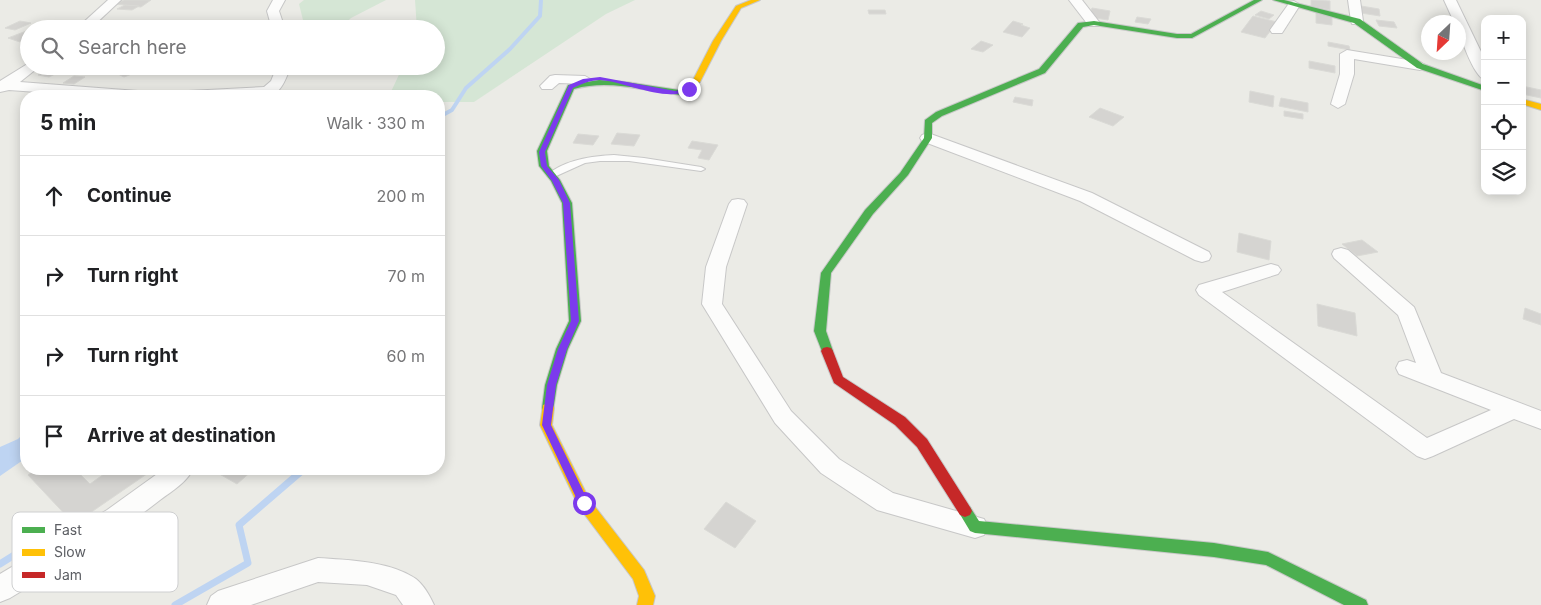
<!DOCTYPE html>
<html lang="en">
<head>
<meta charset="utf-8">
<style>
	body { margin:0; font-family:Inter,sans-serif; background:#f2f2f2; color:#202124 }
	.controls { position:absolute; right:15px; top:15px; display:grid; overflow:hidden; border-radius:10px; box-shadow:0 2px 12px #0003 }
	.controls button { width:45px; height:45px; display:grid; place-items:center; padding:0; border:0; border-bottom:1px solid #e0e0e0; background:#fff; color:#202124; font:25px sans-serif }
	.compass { position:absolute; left:1421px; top:15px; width:45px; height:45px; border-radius:50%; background:#fff; box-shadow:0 2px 12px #0003; rotate:205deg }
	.stop { position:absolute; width:15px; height:15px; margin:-11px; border:4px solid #7c3aed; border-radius:50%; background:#fff }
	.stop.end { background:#7c3aed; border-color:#fff; box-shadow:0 1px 5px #0008 }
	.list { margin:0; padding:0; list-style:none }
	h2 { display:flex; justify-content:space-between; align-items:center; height:65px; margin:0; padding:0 20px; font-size:21px }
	h2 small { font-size:16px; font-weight:400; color:#757577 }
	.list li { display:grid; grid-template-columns:32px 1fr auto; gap:15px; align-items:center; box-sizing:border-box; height:80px; padding:0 20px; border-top:1px solid #e0e0e0 }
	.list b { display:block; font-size:19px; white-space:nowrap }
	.list em { font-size:16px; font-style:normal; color:#757577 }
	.icon { flex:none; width:28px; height:28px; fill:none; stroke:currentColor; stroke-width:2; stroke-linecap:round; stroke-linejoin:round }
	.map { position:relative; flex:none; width:1541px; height:605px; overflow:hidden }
	.search { position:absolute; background:#fff; box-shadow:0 2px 12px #0003; left:20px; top:20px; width:425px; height:55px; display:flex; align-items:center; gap:12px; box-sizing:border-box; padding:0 18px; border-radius:28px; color:#757577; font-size:19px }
	.panel { position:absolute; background:#fff; box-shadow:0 2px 12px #0003; left:20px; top:90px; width:425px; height:385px; border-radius:20px }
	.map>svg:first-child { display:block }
	.green { fill:#d5e6d5 }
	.water { fill:#bed4f2 }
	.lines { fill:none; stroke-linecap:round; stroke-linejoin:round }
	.stream-far1 { stroke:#bed4f2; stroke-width:4 }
	.stream { stroke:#bed4f2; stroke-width:7 }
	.building { fill:#d5d4d1; stroke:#dadad6 }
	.lane-casing { stroke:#c7c7c7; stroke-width:2 }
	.street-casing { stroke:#c7c7c7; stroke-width:2 }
	.fast-casing { stroke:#c8c8c8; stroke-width:2 }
	.slow-casing { stroke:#c8c8c8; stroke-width:2 }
	.jam-casing { stroke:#c8c8c8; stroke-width:2 }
	.lane { fill:#fcfcfb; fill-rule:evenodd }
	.street { fill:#fcfcfb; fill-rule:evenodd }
	.fast { fill:#4caf50; fill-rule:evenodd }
	.slow { fill:#ffc107; fill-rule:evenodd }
	.jam { fill:#c62828; fill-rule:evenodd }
	.route { fill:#7c3aed }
	.key { fill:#fff; stroke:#cecfd0; stroke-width:1 }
	.key-label { font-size:14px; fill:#5c5e63 }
</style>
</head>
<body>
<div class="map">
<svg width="1541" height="605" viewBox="0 0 1541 605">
	<rect width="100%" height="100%" fill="#ebebe6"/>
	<g class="green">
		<polygon points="304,0 386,0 351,18 339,29 308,29 305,28 299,4"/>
		<polygon points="415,0 635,0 606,14 474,102 439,102 439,96 389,96 403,66 436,66 436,29 417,29"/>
	</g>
	<polygon class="water" points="26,431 26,458 0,476 0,447 18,439"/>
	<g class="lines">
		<polyline class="stream-far1" points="439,117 452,110 466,88 510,49 540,16 541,0"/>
		<g class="stream">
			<polyline points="0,564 35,542"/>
			<polyline points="175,605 248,563 239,525 304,469"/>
		</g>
	</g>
	<g class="building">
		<polygon points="124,0 151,0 141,7 116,4"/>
		<polygon points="1311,0 1330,1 1330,10 1311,6"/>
		<polygon points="125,5 139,6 132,10 117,9"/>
		<polygon points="1355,5 1379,9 1380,16 1355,12"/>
		<polygon points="1092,8 1110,11 1108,20 1089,17"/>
		<polygon points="868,10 885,10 886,14 869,14"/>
		<polygon points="1261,11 1274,15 1269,19 1255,15"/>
		<polygon points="1316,11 1332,14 1332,25 1316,23"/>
		<polygon points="1253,16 1277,22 1265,38 1241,32"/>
		<polygon points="1137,17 1151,19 1148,24 1135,22"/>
		<polygon points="1376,20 1394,22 1397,28 1379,26"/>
		<polygon points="20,21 31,23 15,30 5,28"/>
		<polygon points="1013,21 1023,24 1021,25 1030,28 1022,37 1003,32"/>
		<polygon points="47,23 59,27 32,29"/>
		<polygon points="29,30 29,39 20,42 8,38"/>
		<polygon points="981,41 993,45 983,52 971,49"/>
		<polygon points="1328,42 1349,46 1350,50 1328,46"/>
		<polygon points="1309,61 1335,66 1335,73 1309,68"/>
		<polygon points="50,69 61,71 49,77 38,75"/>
		<polygon points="131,69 137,72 124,77 118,74"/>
		<polygon points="74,76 85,77 74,84 63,83"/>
		<polygon points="1522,86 1541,90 1541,98 1522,94"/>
		<polygon points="1250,91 1274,96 1273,107 1249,102"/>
		<polygon points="1015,97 1033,100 1032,106 1013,102"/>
		<polygon points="1281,98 1308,103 1308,112 1279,106"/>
		<polygon points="1100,108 1124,117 1113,126 1089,117"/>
		<polygon points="1284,111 1303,114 1303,119 1284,116"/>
		<polygon points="617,133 640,135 634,146 611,144"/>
		<polygon points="578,134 599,136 593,145 573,143"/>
		<polygon points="692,141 718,145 709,160 698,158 702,150 688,148"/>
		<polygon points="1239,233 1271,241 1269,260 1237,252"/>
		<polygon points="1362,240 1378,252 1357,256 1342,244"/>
		<polygon points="1317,304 1355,313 1357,336 1318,326"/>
		<polygon points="1525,308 1541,314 1541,325 1523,319"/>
		<polygon points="37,469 75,469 90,484 111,469 154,469 74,524 28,475"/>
		<polygon points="220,469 254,469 237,484 216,472"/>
		<polygon points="726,502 756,521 735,548 704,529"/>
	</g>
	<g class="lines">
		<g class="lane-casing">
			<path id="lane" d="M614,155L644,158L701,167L705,169L701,171L629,161H600L585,163L554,177H548L547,175C564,160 592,156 614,155Z"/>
		</g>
		<g class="street-casing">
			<g id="street">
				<polygon points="108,0 121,0 90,29 76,29"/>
				<polygon points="273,0 285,0 279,11 285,29 272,29 267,11"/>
				<polygon points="1069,0 1082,0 1100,23 1099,26 1089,26"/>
				<polygon points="1348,0 1360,0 1363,21 1362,24 1352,24 1351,21"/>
				<path d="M1444,0H1456L1485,60V80C1474,77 1458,34 1458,22H1454Z"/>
				<polygon points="1294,1 1300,5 1284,30 1282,33 1272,33 1270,30 1290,2"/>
				<polygon points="1347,50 1420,62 1427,66 1420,70 1354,59 1354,74 1345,104 1338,108 1331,104 1340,74 1340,54"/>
				<polygon points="29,63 29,66 40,66 20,82 151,92 158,96 94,96 9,90 0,92 0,81"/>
				<path d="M277,66H291C286,78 282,91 271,96H162L169,92L264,87L271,81Z"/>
				<polygon points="555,75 585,76 592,80 585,84 559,83 552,89 542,89 540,86 550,76"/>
				<polygon points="928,133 1092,193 1209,252 1211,256 1209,260 1202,262 1195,260 1080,201 922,141 920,138 922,135"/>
				<polygon points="738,199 744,200 747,204 726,267 722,304 791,411 839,459 893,493 984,519 988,527 984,535 975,538 877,510 821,473 775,423 702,304 706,267 729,204 732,200"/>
				<polygon points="1341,248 1348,250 1414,307 1441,373 1541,411 1541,429 1514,419 1433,456 1425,459 1417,456 1199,295 1196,290 1199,285 1264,266 1271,264 1278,266 1281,270 1278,274 1222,292 1427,438 1491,410 1399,374 1396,368 1399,362 1407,360 1416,363 1398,315 1334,258 1332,254 1334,250"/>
				<path d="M164,469H193C187,482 172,491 160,500C113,537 61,567 10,598L0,602V574L107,510Z"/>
				<path d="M318,558C348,560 387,561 413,577C422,582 430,596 434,605H403L396,595L367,585L318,582L251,605H207L211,596L218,591Z"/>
			</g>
		</g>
		<g class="fast-casing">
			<g id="fast">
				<polygon points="1254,0 1262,0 1192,38 1177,38 1094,25 1083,27 1045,73 942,116 932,123 932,138 908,175 873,214 831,273 826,331 833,351 831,354 823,354 814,331 821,273 865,210 900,173 924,138 925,120 936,112 1039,69 1078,23 1094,21 1177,34 1191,34"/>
				<polygon points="1273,0 1284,0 1360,19 1423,64 1485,86 1485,91 1417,68 1354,23"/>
				<path d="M599,80L626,82L679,90L693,80L700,82L681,95C645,91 610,79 574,89L547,151L549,166L560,180L572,203L581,321L568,349L557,385L553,411L548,413L543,411L542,408L545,385L556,349L569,321L562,203L551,181L539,166L537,151L568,85Z"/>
				<polygon points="965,505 970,507 979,521 1214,543 1268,552 1366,600 1368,605 1344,605 1266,565 1214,557 975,533 970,531 958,511 960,507"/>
			</g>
		</g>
		<g class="slow-casing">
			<g id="slow">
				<polygon points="751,0 760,0 741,8 721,41 700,82 693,84 692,82 713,41 736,6"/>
				<polygon points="1522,99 1541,104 1541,110 1522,104"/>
				<polygon points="548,403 553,405 554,408 552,425 589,499 644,570 655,596 653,605 637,605 639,596 633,579 579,507 540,425 543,405"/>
			</g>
		</g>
		<g class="jam-casing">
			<polygon id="jam" points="827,347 831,348 833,351 843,377 905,417 927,439 970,507 972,511 970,515 965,517 960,515 917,447 895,425 834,383 821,351 823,348"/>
		</g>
		<use href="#lane" class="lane"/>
		<use href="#street" class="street"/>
		<use href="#fast" class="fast"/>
		<use href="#slow" class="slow"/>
		<use href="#jam" class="jam"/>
	</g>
	<path class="route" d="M600,77L675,91L689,88L692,89C668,104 627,82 600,80C590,80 582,84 573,88L545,152L547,166L559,180L570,203L579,321L567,349L556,385L551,425L589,503L584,507L580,506L542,425L547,385L558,349L571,321L563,203L552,181L541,166L539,152L569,85L583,79Z"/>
	<rect x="12" y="512" width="166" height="80" rx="8" class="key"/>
	<rect x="22" y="527" width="23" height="6" fill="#4caf50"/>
	<rect x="22" y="549" width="23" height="7" fill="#ffc107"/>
	<rect x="22" y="572" width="23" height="6" fill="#c62828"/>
	<g class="key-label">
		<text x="54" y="535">Fast</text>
		<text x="54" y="557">Slow</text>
		<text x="54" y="580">Jam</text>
	</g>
</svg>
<div class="controls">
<button>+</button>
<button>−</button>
<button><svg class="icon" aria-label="locate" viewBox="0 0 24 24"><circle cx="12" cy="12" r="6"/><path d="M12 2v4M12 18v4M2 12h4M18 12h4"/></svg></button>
<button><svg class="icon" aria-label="layers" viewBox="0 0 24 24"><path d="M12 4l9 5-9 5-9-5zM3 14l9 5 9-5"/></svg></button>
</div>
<svg class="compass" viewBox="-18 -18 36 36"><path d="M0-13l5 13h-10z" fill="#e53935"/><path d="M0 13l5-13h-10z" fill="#757577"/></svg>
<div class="stop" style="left:584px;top:503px"></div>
<div class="stop end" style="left:689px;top:89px"></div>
<div class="search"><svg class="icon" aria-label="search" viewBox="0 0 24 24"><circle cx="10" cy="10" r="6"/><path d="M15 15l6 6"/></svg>Search here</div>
<section class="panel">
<h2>5 min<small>Walk · 330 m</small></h2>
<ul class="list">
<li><svg class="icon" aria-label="ahead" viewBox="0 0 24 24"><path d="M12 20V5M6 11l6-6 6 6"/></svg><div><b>Continue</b></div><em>200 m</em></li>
<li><svg class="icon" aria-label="right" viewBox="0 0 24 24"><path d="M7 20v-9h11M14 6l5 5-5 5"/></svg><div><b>Turn right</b></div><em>70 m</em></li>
<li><svg class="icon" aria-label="right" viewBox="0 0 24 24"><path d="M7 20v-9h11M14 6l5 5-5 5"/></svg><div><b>Turn right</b></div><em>60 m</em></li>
<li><svg class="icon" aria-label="arrive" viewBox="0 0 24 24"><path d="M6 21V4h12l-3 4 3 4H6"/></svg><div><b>Arrive at destination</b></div></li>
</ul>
</section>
</div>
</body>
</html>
